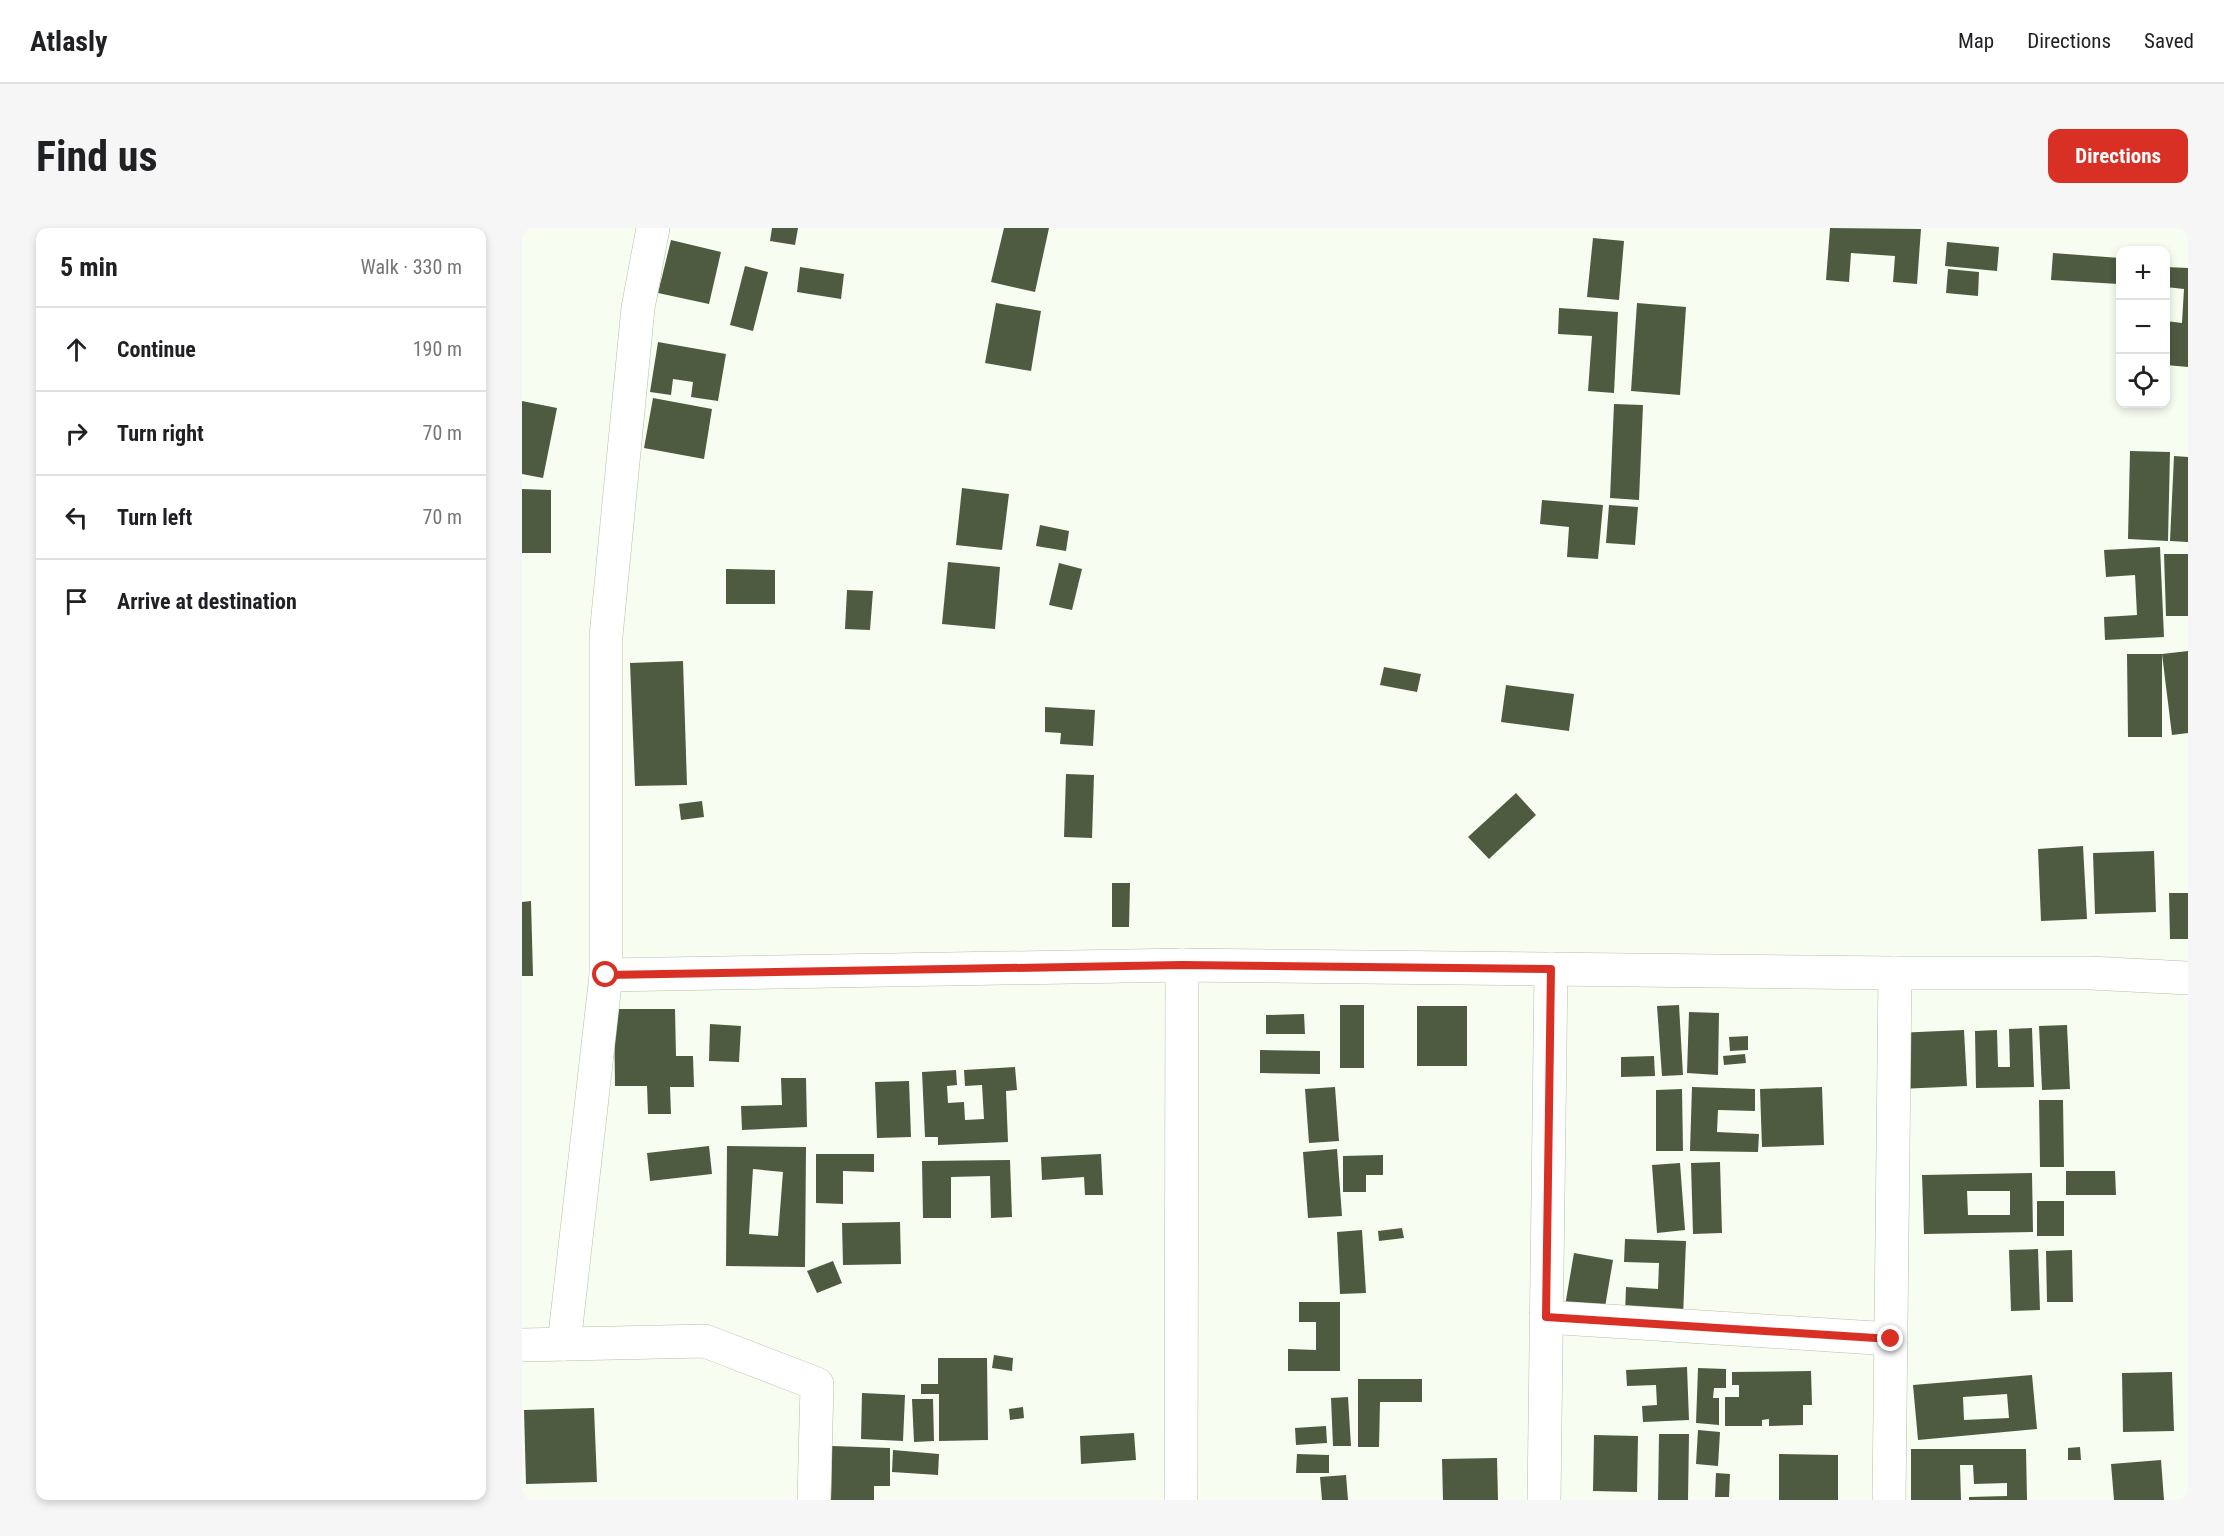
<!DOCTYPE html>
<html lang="en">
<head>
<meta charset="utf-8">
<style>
	body { margin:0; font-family:"Roboto Condensed",sans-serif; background:#f6f6f6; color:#202124 }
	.controls { position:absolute; right:18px; top:18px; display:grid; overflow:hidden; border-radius:12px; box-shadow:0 3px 9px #0003 }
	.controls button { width:54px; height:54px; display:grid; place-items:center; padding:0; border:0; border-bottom:2px solid #e0e0e0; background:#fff; color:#202124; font:30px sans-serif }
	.stop { position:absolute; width:18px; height:18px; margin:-14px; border:4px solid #d93025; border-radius:50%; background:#fff }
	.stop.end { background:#d93025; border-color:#fff; box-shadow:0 2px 6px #0008 }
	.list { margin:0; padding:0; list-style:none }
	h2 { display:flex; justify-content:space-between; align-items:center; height:78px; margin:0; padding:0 24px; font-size:26px }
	h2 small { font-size:20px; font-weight:400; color:#757577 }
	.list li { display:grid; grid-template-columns:39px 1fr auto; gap:18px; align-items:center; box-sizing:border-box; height:84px; padding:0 24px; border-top:2px solid #e0e0e0 }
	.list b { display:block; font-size:22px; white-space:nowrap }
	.list em { font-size:20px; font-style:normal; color:#757577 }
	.icon { flex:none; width:33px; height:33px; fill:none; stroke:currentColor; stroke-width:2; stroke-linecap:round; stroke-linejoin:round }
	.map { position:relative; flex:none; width:1666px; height:1272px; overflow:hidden; border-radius:12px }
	header { display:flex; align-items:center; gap:36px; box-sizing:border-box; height:84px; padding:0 30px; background:#fff; border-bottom:2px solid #e0e0e0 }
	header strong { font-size:28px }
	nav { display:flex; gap:33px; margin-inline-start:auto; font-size:21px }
	.intro { display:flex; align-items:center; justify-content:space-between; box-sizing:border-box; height:144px; padding:0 36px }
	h1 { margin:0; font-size:42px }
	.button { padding:15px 27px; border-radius:12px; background:#d93025; color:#fff; font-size:21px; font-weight:700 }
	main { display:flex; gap:36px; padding:0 36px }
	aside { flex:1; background:#fff; border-radius:12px; box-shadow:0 3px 9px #0003 }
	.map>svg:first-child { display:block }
	.building { fill:#4e5b40; fill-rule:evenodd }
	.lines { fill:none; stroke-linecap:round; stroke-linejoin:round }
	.minor-casing { stroke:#b3c2a4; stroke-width:34 }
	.minor { stroke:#fff; stroke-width:33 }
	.route { stroke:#d93025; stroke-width:8 }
</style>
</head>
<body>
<header>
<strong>Atlasly</strong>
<nav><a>Map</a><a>Directions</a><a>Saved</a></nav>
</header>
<div class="intro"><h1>Find us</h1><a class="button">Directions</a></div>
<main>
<aside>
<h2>5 min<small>Walk · 330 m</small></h2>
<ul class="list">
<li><svg class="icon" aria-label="ahead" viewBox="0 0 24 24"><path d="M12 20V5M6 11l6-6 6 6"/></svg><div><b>Continue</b></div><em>190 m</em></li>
<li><svg class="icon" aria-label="right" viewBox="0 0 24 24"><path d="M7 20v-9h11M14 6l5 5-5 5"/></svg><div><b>Turn right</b></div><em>70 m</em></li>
<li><svg class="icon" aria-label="left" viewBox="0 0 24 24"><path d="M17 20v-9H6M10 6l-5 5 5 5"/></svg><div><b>Turn left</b></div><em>70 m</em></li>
<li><svg class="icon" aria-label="arrive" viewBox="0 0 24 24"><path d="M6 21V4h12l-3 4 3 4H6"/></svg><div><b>Arrive at destination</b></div></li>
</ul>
</aside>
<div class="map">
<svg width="1666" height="1272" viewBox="0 0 1666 1272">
	<rect width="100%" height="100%" fill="#f7fef1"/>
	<g class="building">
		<polygon points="250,0 276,0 273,17 248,13"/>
		<polygon points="482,0 527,0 513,64 469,54"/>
		<polygon points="1308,0 1399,1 1395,56 1371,54 1373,28 1329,25 1327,54 1304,52"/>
		<polygon points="1071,10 1102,13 1097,72 1065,69"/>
		<polygon points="149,12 199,24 187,76 136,65"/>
		<polygon points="1425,14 1477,19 1475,43 1423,38"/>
		<polygon points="1531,25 1598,30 1597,56 1529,52"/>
		<polygon points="223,38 246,44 231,103 208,97"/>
		<polygon points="278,39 322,46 319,71 275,64"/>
		<polygon points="1644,39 1666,40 1666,139 1644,137 1644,93 1660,95 1662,61 1644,59"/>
		<polygon points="1426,41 1457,44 1456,68 1424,65"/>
		<polygon points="474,75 519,83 509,143 463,135"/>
		<polygon points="1115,75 1164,79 1158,167 1109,163"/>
		<polygon points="1037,80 1096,84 1092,165 1066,163 1070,108 1036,106"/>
		<polygon points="136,114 204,126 196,173 169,169 171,154 151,151 149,167 128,164"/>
		<polygon points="131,170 190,181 182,231 122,220"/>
		<polygon points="0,173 35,180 21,250 0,246"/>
		<polygon points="1092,176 1121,177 1117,272 1088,270"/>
		<polygon points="1608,223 1648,224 1646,313 1606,311"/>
		<polygon points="1652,228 1666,229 1666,314 1648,313"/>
		<polygon points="440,260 487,266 480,322 434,317"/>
		<polygon points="0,261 29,262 29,325 0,325"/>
		<polygon points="1020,272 1081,277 1076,331 1045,329 1047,299 1018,296"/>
		<polygon points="1087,277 1116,279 1113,317 1084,315"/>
		<polygon points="518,297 547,303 544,323 514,318"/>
		<polygon points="1638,319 1642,409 1583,412 1582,389 1615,387 1613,347 1584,349 1582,322"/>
		<polygon points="1642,326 1666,326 1666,388 1644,388"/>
		<polygon points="426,334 478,339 473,401 420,396"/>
		<polygon points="537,335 560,341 550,382 527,377"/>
		<polygon points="204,341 253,342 253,376 204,376"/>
		<polygon points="325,362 351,363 348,402 323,401"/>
		<polygon points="1666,423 1666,505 1650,507 1640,426"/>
		<polygon points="1605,426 1640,426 1640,509 1606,509"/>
		<polygon points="161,433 165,557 113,558 108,435"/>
		<polygon points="862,439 899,446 895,464 858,457"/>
		<polygon points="984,457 1052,466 1047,503 979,494"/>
		<polygon points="523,479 573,482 571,518 538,516 539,505 523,504"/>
		<polygon points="544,546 572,547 570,610 542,609"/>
		<polygon points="994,565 1014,587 967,631 946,609"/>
		<polygon points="180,573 182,589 159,592 157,576"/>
		<polygon points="1561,618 1565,691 1519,693 1516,621"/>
		<polygon points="1632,623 1634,684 1573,686 1571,625"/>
		<polygon points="590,655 608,655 607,699 590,699"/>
		<polygon points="1647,665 1666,665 1666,711 1648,711"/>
		<polygon points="9,673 11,748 0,748 0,674"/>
		<rect x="818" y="777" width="24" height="63"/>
		<polygon points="1157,777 1161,847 1140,848 1135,778"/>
		<rect x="895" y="778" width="50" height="60"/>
		<polygon points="92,781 153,781 154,828 171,828 172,859 148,859 149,886 126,886 125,858 93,858"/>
		<polygon points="1167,784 1197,785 1196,847 1165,845"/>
		<polygon points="782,786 783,806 744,806 744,787"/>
		<polygon points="188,796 219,798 217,834 187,833"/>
		<polygon points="1545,797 1548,861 1520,862 1517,798"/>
		<polygon points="1510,800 1512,859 1454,860 1453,803 1475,802 1476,839 1488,839 1487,801"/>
		<polygon points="1442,802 1445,858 1377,861 1374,805"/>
		<polygon points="1226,808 1226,822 1208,823 1207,809"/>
		<polygon points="738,822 798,823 798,846 738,845"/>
		<polygon points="1223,826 1224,835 1202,837 1201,828"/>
		<polygon points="1132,828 1133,848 1099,849 1099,829"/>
		<polygon points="493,839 495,862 484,863 486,914 416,917 416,909 403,909 400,844 434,842 435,857 425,858 426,875 442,874 443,892 462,891 460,857 443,858 442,842"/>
		<polygon points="259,850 284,850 285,899 220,902 219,878 260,877"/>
		<polygon points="387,853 389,909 355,910 353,854"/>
		<polygon points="813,859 817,913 787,915 783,861"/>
		<polygon points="1170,859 1233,861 1233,883 1196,882 1195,904 1237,906 1236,924 1168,923"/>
		<polygon points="1300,859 1302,917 1240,919 1238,861"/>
		<polygon points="1160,861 1161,923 1134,923 1134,862"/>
		<polygon points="1517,872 1541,872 1542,939 1518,939"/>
		<polygon points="187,918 190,946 128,953 125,925"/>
		<path d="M205,918L284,919L283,1039L204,1038ZM231,941L261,944L256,1008L227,1006Z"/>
		<polygon points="815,921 820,988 786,990 781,924"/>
		<polygon points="294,926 352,926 352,944 321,943 321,976 294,975"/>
		<polygon points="579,926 581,967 563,967 562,949 520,952 519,929"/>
		<polygon points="861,927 861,947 844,947 844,964 821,964 821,928"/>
		<polygon points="488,932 490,989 469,990 468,948 429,949 429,990 401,990 400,933"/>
		<polygon points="1198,934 1200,1005 1171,1006 1169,935"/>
		<polygon points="1158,935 1163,1002 1135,1005 1130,937"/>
		<polygon points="1544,943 1593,943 1594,967 1544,967"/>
		<path d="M1510,945L1511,1004L1402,1006L1400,947ZM1445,963H1488V987H1446Z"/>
		<rect x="1515" y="973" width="27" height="35"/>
		<polygon points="378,994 379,1036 321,1037 320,995"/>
		<polygon points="880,1000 882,1010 857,1013 856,1003"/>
		<polygon points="840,1002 844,1065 818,1066 815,1004"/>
		<polygon points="1103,1011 1164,1013 1161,1089 1103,1086 1104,1059 1136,1061 1137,1035 1102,1034"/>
		<polygon points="1516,1021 1518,1082 1489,1083 1487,1022"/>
		<polygon points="1550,1022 1551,1074 1525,1074 1524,1023"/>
		<polygon points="1052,1025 1091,1032 1082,1085 1043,1078"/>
		<polygon points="311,1033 320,1055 295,1065 285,1043"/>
		<polygon points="777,1074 818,1074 818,1143 766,1143 766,1121 794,1122 794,1094 777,1094"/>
		<polygon points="472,1127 491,1130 490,1143 470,1140"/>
		<polygon points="416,1130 465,1130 466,1212 417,1213 417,1166 399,1166 399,1156 416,1156"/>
		<polygon points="1165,1139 1167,1192 1121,1194 1120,1178 1135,1177 1134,1157 1105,1158 1104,1142"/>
		<polygon points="1176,1140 1204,1141 1204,1160 1192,1160 1191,1170 1197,1170 1197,1197 1174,1195"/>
		<polygon points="1289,1143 1290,1177 1281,1177 1281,1197 1247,1198 1247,1191 1240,1192 1240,1198 1203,1198 1203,1169 1217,1169 1217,1157 1210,1157 1210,1144"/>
		<polygon points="1650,1144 1652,1203 1601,1204 1600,1145"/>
		<path d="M1510,1147L1515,1201L1396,1212L1391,1157ZM1485,1166L1487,1190L1442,1192L1441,1169Z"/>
		<polygon points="836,1151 900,1151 900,1174 858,1174 857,1219 836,1219"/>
		<polygon points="340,1165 383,1167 381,1213 339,1211"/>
		<polygon points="826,1169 829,1218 811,1218 809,1170"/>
		<polygon points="390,1171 411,1171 412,1213 392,1214"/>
		<polygon points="501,1179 502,1190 488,1192 487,1181"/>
		<polygon points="72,1180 75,1254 4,1256 2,1182"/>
		<polygon points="804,1198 805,1215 774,1217 773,1200"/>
		<polygon points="1176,1202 1198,1204 1196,1238 1174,1236"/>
		<polygon points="612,1205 614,1232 559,1236 558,1208"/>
		<polygon points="1137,1206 1167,1206 1166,1272 1136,1272"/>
		<polygon points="1072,1207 1116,1208 1115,1264 1071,1263"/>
		<polygon points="310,1218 368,1220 368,1258 352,1258 352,1272 309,1272"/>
		<polygon points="1558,1219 1559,1232 1546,1232 1546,1220"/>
		<polygon points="1389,1221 1504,1221 1505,1272 1447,1272 1447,1269 1485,1268 1485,1255 1452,1256 1451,1237 1438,1237 1439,1272 1389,1272"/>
		<polygon points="371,1222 417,1226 416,1247 370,1244"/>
		<polygon points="775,1226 807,1227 807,1245 774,1245"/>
		<polygon points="1257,1226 1316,1227 1316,1272 1257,1272"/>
		<polygon points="975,1230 976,1272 921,1272 920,1231"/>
		<polygon points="1639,1232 1642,1272 1592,1272 1589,1236"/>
		<polygon points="1194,1245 1208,1246 1207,1269 1193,1269"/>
		<polygon points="824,1247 826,1272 800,1272 798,1249"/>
	</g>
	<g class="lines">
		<g class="minor-casing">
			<g id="minor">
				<polyline points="84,747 660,737 1373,745 1568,745 1666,750"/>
				<polyline points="1024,1089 1369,1111"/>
				<polyline points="42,1116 84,747 84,408 116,80 131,0"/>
				<polyline points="0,1117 183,1113 295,1156 292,1272"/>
				<polyline points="659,1272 660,737"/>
				<polyline points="1022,1272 1029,741"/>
				<polyline points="1367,1272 1373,745"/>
			</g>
		</g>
		<use href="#minor" class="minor"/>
	</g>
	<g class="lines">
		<polyline class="route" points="84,747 660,737 1029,741 1024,1089 1369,1111"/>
	</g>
</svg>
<div class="controls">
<button>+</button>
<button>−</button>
<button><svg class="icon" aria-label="locate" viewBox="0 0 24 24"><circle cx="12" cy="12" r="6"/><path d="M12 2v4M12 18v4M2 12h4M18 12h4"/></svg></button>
</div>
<div class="stop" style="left:84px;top:747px"></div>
<div class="stop end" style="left:1369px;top:1111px"></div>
</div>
</main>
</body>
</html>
